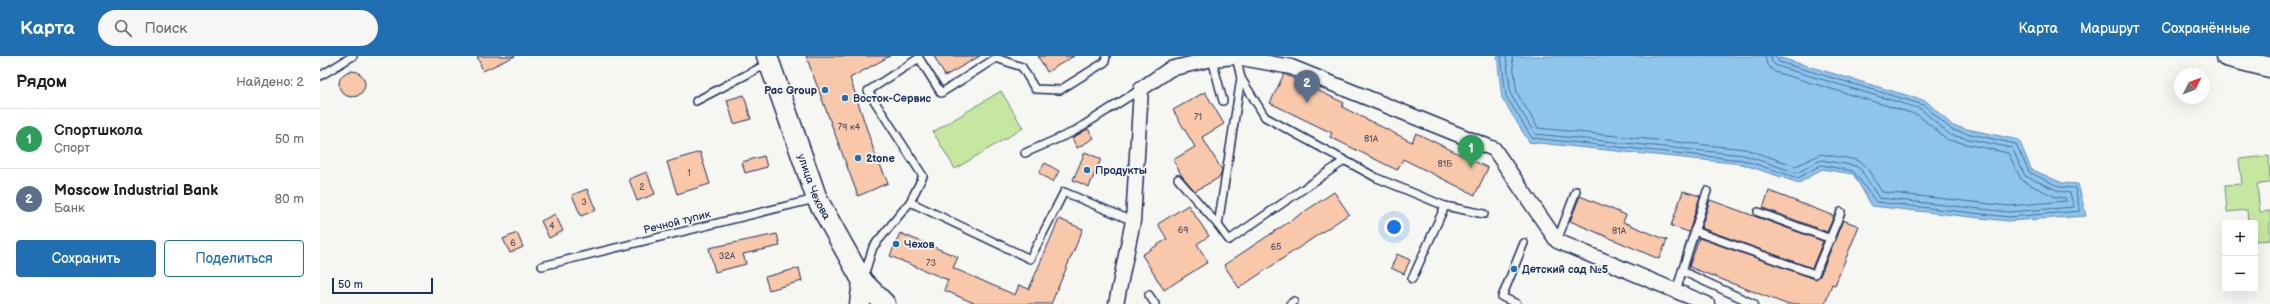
<!DOCTYPE html>
<html lang="ru">
<head>
<meta charset="utf-8">
<style>
	body { margin:0; font-family:"Balsamiq Sans",sans-serif; background:#f6f6f6; color:#202124 }
	.controls { position:absolute; right:12px; bottom:12px; display:grid; overflow:hidden; border-radius:4px; box-shadow:0 4px 16px #0002 }
	.controls button { width:36px; height:36px; display:grid; place-items:center; padding:0; border:0; border-bottom:1px solid #e0e0e0; background:#fff; color:#202124; font:20px sans-serif }
	.compass { position:absolute; left:1854px; top:12px; width:36px; height:36px; border-radius:50%; background:#fff; box-shadow:0 4px 16px #0002; rotate:48deg }
	.scale { position:absolute; left:12px; bottom:10px; width:101px; box-sizing:border-box; padding-left:4px; border:2px solid #1b2f5e; border-top:0; font-size:11px; line-height:14px; white-space:nowrap; color:#1b2f5e; -webkit-text-stroke:3px #f6f6f2; paint-order:stroke }
	.you { position:absolute; left:1074px; top:171px; width:14px; height:14px; margin:-10px; border:3px solid #fff; border-radius:50%; background:#1a73e8; box-shadow:0 0 0 6px #1a73e833 }
	.badge { display:grid; place-items:center; width:26px; height:26px; border-radius:50%; background:#1f6fb2; color:#fff; font-size:13px; font-weight:700 }
	.pin { position:absolute; translate:-50% -33px; filter:drop-shadow(0 1px 2px #0008) }
	.pin::after { content:''; position:absolute; top:21px; width:14px; height:12px; background:inherit; clip-path:polygon(0 0,100% 0,50% 100%) }
	.list { margin:0; padding:0; list-style:none }
	h2 { display:flex; justify-content:space-between; align-items:center; height:52px; margin:0; padding:0 16px; font-size:17px }
	h2 small { font-size:13px; font-weight:400; color:#757577 }
	.list li { display:grid; grid-template-columns:26px 1fr auto; gap:12px; align-items:center; box-sizing:border-box; height:60px; padding:0 16px; border-top:1px solid #e0e0e0 }
	.list b { display:block; font-size:15px; white-space:nowrap }
	.list p { margin:0; font-size:13px; white-space:nowrap; color:#757577 }
	.list em { font-size:13px; font-style:normal; color:#757577 }
	.actions { display:flex; gap:8px; padding:12px 16px }
	.actions a { flex:1; padding:9px 0; border:1px solid #1f6fb2; border-radius:4px; text-align:center; font-size:14px; color:#1f6fb2 }
	.actions .main { background:#1f6fb2; color:#fff }
	.icon { flex:none; width:22px; height:22px; fill:none; stroke:currentColor; stroke-width:2; stroke-linecap:round; stroke-linejoin:round }
	.map { position:relative; flex:none; width:1950px; height:248px; overflow:hidden }
	header { display:flex; align-items:center; gap:24px; box-sizing:border-box; height:56px; padding:0 20px; background:#1f6fb2; color:#fff }
	header strong { font-size:19px }
	nav { display:flex; gap:22px; margin-inline-start:auto; font-size:14px }
	.search { width:280px; height:36px; background:#f6f6f6; display:flex; align-items:center; gap:10px; box-sizing:border-box; padding:0 14px; border-radius:22px; color:#757577; font-size:15px }
	main { display:flex }
	aside { flex:1; background:#fff }
	.map>svg:first-child { display:block }
	.green { fill:#c5e7a0; stroke:#708b7f }
	.water { fill:#8ec5ed; stroke:#6089b4 }
	.lines { fill:none; stroke-linecap:round; stroke-linejoin:round }
	.shore { stroke:#496b97; stroke-width:1 }
	.building { fill:#f9c7a9; stroke:#1b2f5e }
	.lane-casing { stroke:#1b2f5e; stroke-width:10 }
	.street-casing { stroke:#1b2f5e; stroke-width:17 }
	.secondary-casing { stroke:#1b2f5e; stroke-width:23 }
	.lane { stroke:#f6f6f2; stroke-width:7 }
	.street { stroke:#f6f6f2; stroke-width:14 }
	.secondary { stroke:#f6f6f2; stroke-width:20 }
	.poi-dot { fill:#1f6fb2; stroke:#f6f6f2; stroke-width:1.5 }
	.labels { text-anchor:middle; dominant-baseline:central; stroke-width:3.5; stroke-linejoin:round; paint-order:stroke }
	.number-label { font-size:9px; fill:#525571 }
	.poi-label { font-size:11px; font-weight:bold; fill:#1b2f5e; stroke:#f6f6f2; text-anchor:start }
	.street-label { font-size:11px; fill:#1b2f5e; stroke:#f6f6f2 }
</style>
</head>
<body>
<header>
<strong>Карта</strong>
<div class="search"><svg class="icon" aria-label="search" viewBox="0 0 24 24"><circle cx="10" cy="10" r="6"/><path d="M15 15l6 6"/></svg>Поиск</div>
<nav><a>Карта</a><a>Маршрут</a><a>Сохранённые</a></nav>
</header>
<main>
<aside>
<h2>Рядом<small>Найдено: 2</small></h2>
<ul class="list">
<li><span class="badge" style="background:#2e9e5b">1</span><div><b>Спортшкола</b><p>Спорт</p></div><em>50 m</em></li>
<li><span class="badge" style="background:#5c6f8a">2</span><div><b>Moscow Industrial Bank</b><p>Банк</p></div><em>80 m</em></li>
</ul>
<div class="actions"><a class="main">Сохранить</a><a>Поделиться</a></div>
</aside>
<div class="map">
<svg width="1950" height="248" viewBox="0 0 1950 248">
	<rect width="100%" height="100%" fill="#f6f6f2"/>
	<filter id="ink" filterUnits="userSpaceOnUse"><feTurbulence type="fractalNoise" baseFrequency=".025" numOctaves="2"/><feDisplacementMap in="SourceGraphic" scale="8" xChannelSelector="R" yChannelSelector="G"/><feConvolveMatrix kernelMatrix="1 2 1 2 8 2 1 2 1" color-interpolation-filters="sRGB"/></filter>
	<g filter="url(#ink)">
		<g class="green">
			<polygon points="681,35 703,72 635,113 613,76"/>
			<polygon points="1949,100 1950,127 1937,128 1940,156 1950,155 1950,184 1935,185 1935,167 1928,167 1927,154 1907,156 1905,129 1922,128 1919,103"/>
		</g>
		<polygon class="water" points="1177,0 1454,0 1606,45 1633,70 1699,84 1711,113 1742,127 1758,128 1766,160 1688,165 1552,150 1533,118 1502,113 1479,127 1422,108 1209,86 1182,42"/>
		<g class="lines">
			<g class="shore">
				<polyline points="1181,0 1186,40 1212,82 1423,104 1478,122 1501,109 1533,115 1556,146 1689,161 1760,155 1755,132 1740,131 1709,116 1696,88 1632,74 1604,49 1459,6 1456,0"/>
				<polyline points="1186,0 1191,39 1215,78 1424,99 1477,117 1501,104 1536,110 1541,114 1559,142 1689,156 1754,151 1750,137 1739,135 1705,120 1692,92 1630,79 1601,53 1457,10 1452,6 1451,0"/>
				<polyline points="1192,0 1197,37 1218,72 1425,93 1476,110 1501,98 1537,104 1545,109 1562,136 1689,150 1746,145 1745,142 1736,141 1702,125 1688,97 1628,84 1598,59 1455,16 1447,9 1445,0"/>
			</g>
		</g>
		<g class="building">
			<polygon points="157,0 195,0 163,15"/>
			<polygon points="486,0 570,0 530,22 554,95 568,127 538,140"/>
			<polygon points="614,0 660,0 625,20"/>
			<polygon points="718,0 754,0 727,16"/>
			<circle cx="32" cy="28" r="13"/>
			<polygon points="964,18 1024,47 1022,51 1092,86 1096,77 1168,112 1155,139 1083,103 1077,114 1010,81 1012,77 950,47"/>
			<polygon points="885,36 904,68 882,81 902,114 900,121 875,135 862,120 853,104 875,91 853,54"/>
			<polygon points="424,39 431,63 414,68 407,44"/>
			<polygon points="768,73 774,82 757,92 752,82"/>
			<polygon points="380,96 390,128 357,138 347,106"/>
			<polygon points="765,96 781,103 769,131 753,124"/>
			<polygon points="444,100 447,111 425,117 422,106"/>
			<polygon points="725,107 739,115 733,126 719,117"/>
			<polygon points="327,116 335,138 317,145 309,123"/>
			<polygon points="267,133 276,154 261,160 252,139"/>
			<polygon points="1363,135 1380,140 1369,176 1351,170"/>
			<polygon points="1449,135 1514,160 1507,176 1443,152"/>
			<polygon points="1014,136 1029,158 919,232 904,209"/>
			<polygon points="1260,140 1306,159 1303,166 1347,184 1339,203 1250,165"/>
			<polygon points="1390,144 1503,185 1492,212 1381,172"/>
			<polygon points="868,149 889,180 877,188 888,206 844,234 822,199 847,183 838,168"/>
			<polygon points="235,158 243,175 229,182 221,165"/>
			<polygon points="739,163 763,173 731,248 656,248 624,234 628,224 570,200 580,177 638,201 633,212 695,239 699,229 709,233"/>
			<polygon points="1523,164 1539,170 1515,229 1512,228 1505,248 1466,248 1369,211 1379,182 1496,223 1500,220"/>
			<polygon points="197,177 203,191 190,197 183,183"/>
			<polygon points="457,178 460,190 423,198 426,208 395,216 389,192"/>
			<polygon points="1077,198 1090,204 1084,218 1071,212"/>
			<polygon points="479,212 482,225 449,234 445,221"/>
		</g>
		<g class="lines">
			<g class="lane-casing">
				<g id="lane">
					<polyline points="916,1 921,22 898,169 909,184 1024,105"/>
					<polyline points="892,3 903,45"/>
					<polyline points="0,20 33,0"/>
					<polyline points="921,22 945,61 1057,122 1125,150 1164,158"/>
					<polyline points="376,45 447,8"/>
					<polyline points="705,97 753,76 821,33"/>
					<polyline points="858,123 898,169"/>
					<polyline points="590,146 603,120 548,35 599,2 621,37 676,2 702,11 715,33 740,34 785,6 786,0"/>
					<polyline points="1438,156 1511,183"/>
					<polyline points="1374,175 1495,218 1521,156"/>
					<polyline points="1237,185 1256,135"/>
					<polyline points="222,210 495,143"/>
					<polyline points="1362,215 1434,248"/>
					<polyline points="544,220 553,191 590,146 710,203 744,136 813,165"/>
					<polyline points="1092,223 1125,150"/>
					<polyline points="1356,235 1387,135"/>
					<polyline points="829,239 835,248"/>
					<polyline points="970,248 974,245"/>
					<polyline points="1197,248 1182,241 1204,187"/>
				</g>
			</g>
			<g class="street-casing">
				<polyline id="street" points="796,248 813,165 821,33 850,13 892,3 916,1 971,11 1174,93 1237,185 1387,248"/>
			</g>
			<g class="secondary-casing">
				<g id="secondary">
					<path id="s1" d="M447,0L497,143L543,226L565,248"/>
					<polyline points="1906,0 1950,11"/>
					<polyline points="540,248 543,226"/>
				</g>
			</g>
			<use href="#lane" class="lane"/>
			<use href="#street" class="street"/>
			<use href="#secondary" class="secondary"/>
		</g>
	</g>
	<g class="poi-dot">
		<circle cx="505" cy="34" r="4"/>
		<circle cx="525" cy="42" r="4"/>
		<circle cx="538" cy="102" r="4"/>
		<circle cx="767" cy="114" r="4"/>
		<circle cx="576" cy="188" r="4"/>
		<circle cx="1194" cy="213" r="4"/>
	</g>
	<g class="labels">
		<g class="number-label">
			<text x="878" y="61">71</text>
			<text x="529" y="71">79 к4</text>
			<text x="1051" y="83">81А</text>
			<text x="1125" y="108">81Б</text>
			<text x="369" y="117">1</text>
			<text x="322" y="131">2</text>
			<text x="264" y="146">3</text>
			<text x="232" y="170">4</text>
			<text x="863" y="174">69</text>
			<text x="1299" y="175">81А</text>
			<text x="193" y="187">6</text>
			<text x="956" y="191">65</text>
			<text x="407" y="200">32А</text>
			<text x="611" y="207">73</text>
		</g>
		<g class="poi-label">
			<text x="497" y="34" text-anchor="end">Pac Group</text>
			<text x="533" y="42">Восток-Сервис</text>
			<text x="546" y="102">2tone</text>
			<text x="775" y="114">Продукты</text>
			<text x="584" y="188">Чехов</text>
			<text x="1202" y="213">Детский сад №5</text>
		</g>
		<g class="street-label">
			<text stroke="none"><textPath href="#s1" startOffset="139">улица Чехова</textPath></text>
			<text transform="translate(357 166) rotate(-14)">Речной тупик</text>
		</g>
	</g>
</svg>
<div class="controls">
<button>+</button>
<button>−</button>
</div>
<svg class="compass" viewBox="-18 -18 36 36"><path d="M0-13l5 13h-10z" fill="#e53935"/><path d="M0 13l5-13h-10z" fill="#757577"/></svg>
<div class="scale">50 m</div>
<div class="you"></div>
<div class="pin badge" style="left:1151px;top:112px;background:#2e9e5b">1</div>
<div class="pin badge" style="left:987px;top:47px;background:#5c6f8a">2</div>
</div>
</main>
</body>
</html>
